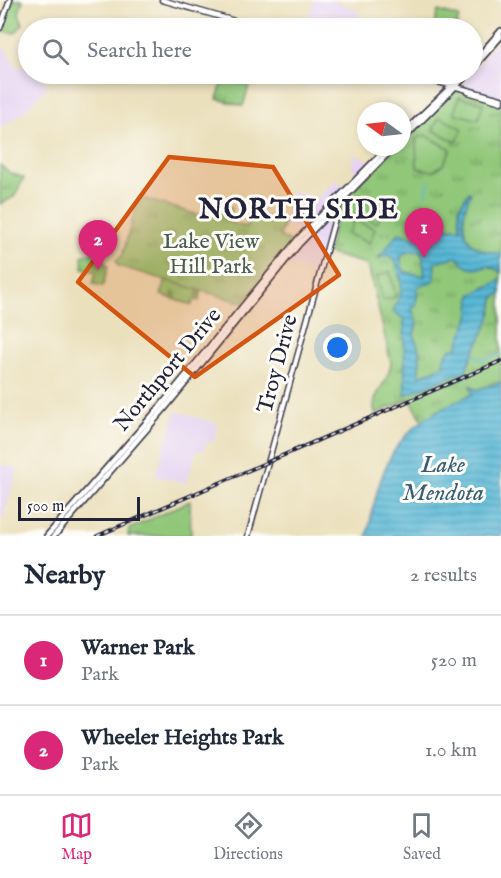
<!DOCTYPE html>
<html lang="en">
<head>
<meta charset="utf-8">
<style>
	body { margin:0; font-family:"IM FELL English",serif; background:#f2f2f3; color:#1f2937 }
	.compass { position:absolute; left:357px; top:102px; width:54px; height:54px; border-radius:50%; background:#fff; box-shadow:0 3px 9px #0003; rotate:285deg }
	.scale { position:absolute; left:18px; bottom:15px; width:122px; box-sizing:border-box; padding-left:6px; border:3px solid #22223b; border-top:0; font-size:16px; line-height:21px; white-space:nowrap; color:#22223b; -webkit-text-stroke:4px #fdfcf7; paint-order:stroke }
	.you { position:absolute; left:338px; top:348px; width:21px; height:21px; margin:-15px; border:4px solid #fff; border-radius:50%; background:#1a73e8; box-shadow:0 0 0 9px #1a73e833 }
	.badge { display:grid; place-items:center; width:39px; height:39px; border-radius:50%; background:#db2777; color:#fff; font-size:20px; font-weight:700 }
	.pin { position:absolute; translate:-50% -50px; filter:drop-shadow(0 2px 3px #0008) }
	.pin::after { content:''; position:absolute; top:32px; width:21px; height:18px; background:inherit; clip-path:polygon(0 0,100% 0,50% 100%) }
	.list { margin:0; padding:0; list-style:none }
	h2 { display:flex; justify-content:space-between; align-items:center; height:78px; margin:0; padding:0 24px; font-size:26px }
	h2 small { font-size:20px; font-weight:400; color:#747a83 }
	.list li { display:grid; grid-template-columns:39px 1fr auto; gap:18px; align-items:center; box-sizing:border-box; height:90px; padding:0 24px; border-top:2px solid #e0e1e3 }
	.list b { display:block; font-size:22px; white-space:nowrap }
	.list p { margin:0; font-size:20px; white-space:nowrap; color:#747a83 }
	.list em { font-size:20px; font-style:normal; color:#747a83 }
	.icon { flex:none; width:33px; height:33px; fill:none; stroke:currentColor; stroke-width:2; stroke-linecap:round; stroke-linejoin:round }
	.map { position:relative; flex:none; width:501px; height:536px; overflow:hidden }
	.search { position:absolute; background:#fff; box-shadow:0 3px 9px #0003; left:18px; right:18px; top:18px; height:66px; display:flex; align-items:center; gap:15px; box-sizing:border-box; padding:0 21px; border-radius:33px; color:#747a83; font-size:22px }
	.sheet { height:258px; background:#fff }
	nav { display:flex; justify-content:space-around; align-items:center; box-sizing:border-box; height:84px; border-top:2px solid #e0e1e3; background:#fff; font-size:16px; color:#747a83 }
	nav a { display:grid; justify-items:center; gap:3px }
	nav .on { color:#db2777 }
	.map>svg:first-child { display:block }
	.built { fill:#e5d3f1 }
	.cemetery { fill:url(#cemetery-stones); stroke:#5a745a; stroke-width:1.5 }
	.park { fill:url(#park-tufts); stroke:#5a745a; stroke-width:1.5 }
	.garden { fill:#91c779; stroke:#5a745a; stroke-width:1.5 }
	.water { fill:url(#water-rules); stroke:#3c6c88; stroke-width:1.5; fill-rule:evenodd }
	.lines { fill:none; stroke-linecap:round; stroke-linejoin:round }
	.stream { stroke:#56b7d5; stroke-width:1.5 }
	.secondary-casing { stroke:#403e4e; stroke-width:7 }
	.primary-casing { stroke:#403e4e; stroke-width:8 }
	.secondary { stroke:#fff; stroke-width:4 }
	.primary { stroke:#fff; stroke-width:4.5 }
	.rail-casing { stroke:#22223b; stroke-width:4 }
	.rail { stroke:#fdfcf7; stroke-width:1.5; stroke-dasharray:4.5; stroke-linecap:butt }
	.marked { fill:#d45411; fill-opacity:0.2; stroke:#d45411; stroke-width:4.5; stroke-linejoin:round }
	.labels { text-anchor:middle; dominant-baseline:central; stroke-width:6; stroke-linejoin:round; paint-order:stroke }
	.park-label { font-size:22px; fill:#495c51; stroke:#fdfcf7 }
	.street-label { font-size:22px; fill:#22223b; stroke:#fdfcf7 }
	.water-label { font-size:24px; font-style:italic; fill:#375e79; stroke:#fdfcf7 }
	.district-label { font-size:28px; font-weight:bold; letter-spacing:1.5px; fill:#22223b; stroke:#fdfcf7 }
</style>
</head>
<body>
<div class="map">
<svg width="501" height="536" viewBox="0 0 501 536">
	<defs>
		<pattern id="cemetery-stones" width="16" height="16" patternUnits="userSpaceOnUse" patternTransform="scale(1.5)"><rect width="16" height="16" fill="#91c779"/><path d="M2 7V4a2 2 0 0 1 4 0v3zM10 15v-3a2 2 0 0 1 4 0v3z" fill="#76a164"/></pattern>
		<pattern id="park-tufts" width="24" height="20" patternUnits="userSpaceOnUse" patternTransform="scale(1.5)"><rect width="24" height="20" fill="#91c779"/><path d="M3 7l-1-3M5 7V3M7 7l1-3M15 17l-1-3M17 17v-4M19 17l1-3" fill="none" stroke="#76a164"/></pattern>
		<pattern id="water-rules" width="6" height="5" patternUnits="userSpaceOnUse" patternTransform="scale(1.5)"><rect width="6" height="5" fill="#56b7d5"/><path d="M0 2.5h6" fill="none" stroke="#4794ae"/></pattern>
	</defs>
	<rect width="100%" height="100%" fill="#fdfcf7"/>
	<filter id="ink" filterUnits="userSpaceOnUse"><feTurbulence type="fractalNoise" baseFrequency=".0167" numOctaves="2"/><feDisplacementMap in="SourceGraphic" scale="12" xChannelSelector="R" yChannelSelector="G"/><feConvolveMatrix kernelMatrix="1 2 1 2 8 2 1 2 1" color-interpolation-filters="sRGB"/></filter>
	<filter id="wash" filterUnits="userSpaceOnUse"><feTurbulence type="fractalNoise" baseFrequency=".008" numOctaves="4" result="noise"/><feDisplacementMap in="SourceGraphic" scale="24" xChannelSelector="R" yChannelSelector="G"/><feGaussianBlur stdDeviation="1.35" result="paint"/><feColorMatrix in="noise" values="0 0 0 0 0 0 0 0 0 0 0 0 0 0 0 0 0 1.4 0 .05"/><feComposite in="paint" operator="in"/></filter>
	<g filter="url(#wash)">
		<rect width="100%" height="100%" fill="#ebe0bc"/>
		<g class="built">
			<polygon points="314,0 330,0 359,11 353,28 305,28"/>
			<polygon points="501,38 501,98 461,86 461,84"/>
			<polygon points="0,41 18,69 28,64 28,74 39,74 48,87 17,118 0,128"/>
			<polygon points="354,154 372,162 359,175 352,168"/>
			<polygon points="336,180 346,188 305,232 283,225 292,191 317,199"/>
			<polygon points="333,207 337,210 319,275 282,264"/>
			<polygon points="176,411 218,424 213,443 207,441 204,451 196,451 187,483 155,476"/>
			<polygon points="0,464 18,469 2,521 0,520"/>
		</g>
		<polygon class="cemetery" points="166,280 202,291 199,301 194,300 192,305 161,295"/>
		<g class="park">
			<polygon points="11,0 23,0 19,13 23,24 15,33 1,31"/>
			<polygon points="438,11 459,17 456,28 433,28"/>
			<polygon points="225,74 252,76 243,106 217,99"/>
			<path d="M457,90L501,102V382L476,390L472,386L473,394L423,421L410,399L375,414C369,395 390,382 391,363L369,269L366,264L327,253L340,204L396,147H402V141Z"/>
			<polygon points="0,165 10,173 24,178 14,197 0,204"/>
			<polygon points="139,197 208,218 213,206 232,208 228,222 246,227 251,213 284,222 280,236 293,244 243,303 118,266 116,260 122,256"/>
			<polygon points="97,251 108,266 103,286 93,284 96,272 83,268 82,256"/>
		</g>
		<g class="garden">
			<polygon points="459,97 483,103 478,120 454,113"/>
			<polygon points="439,117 463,129 456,142 433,130"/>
			<polygon points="425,135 451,149 443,165 433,171 417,168 416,139"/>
			<polygon points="364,199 384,208 377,223 357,214"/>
			<polygon points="354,220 375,229 369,243 348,234"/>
			<polygon points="390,272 396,297 383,300 377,276"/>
			<polygon points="190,501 191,536 128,536 129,529"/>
		</g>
		<g class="water">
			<path d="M469,192L471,193C462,211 457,241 483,250C488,252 495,253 501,254V272L489,266C474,271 467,270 457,257L435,262L434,281L418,286L416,305L412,309L417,323L414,334L420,353L419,376L444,366V358L450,349L457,348L470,314L471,295L501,280V293L494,298C492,329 473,344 465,374H457L405,395L404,319L393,311C405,290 403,280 394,259L387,255L377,259C386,252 390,241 399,233L425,240L434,227L428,217L426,204C432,220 441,230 460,228L459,207ZM419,251L422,253L425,276L405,272L401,265V257L407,252Z"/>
			<path d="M501,382V536H367C382,458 395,425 473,394L470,386L476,390Z"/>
		</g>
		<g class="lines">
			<g class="stream">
				<polyline points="499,106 501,106"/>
				<polyline points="426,195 429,181"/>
				<polyline points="471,354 483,360 501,354"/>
				<polyline points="465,378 466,380"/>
			</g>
		</g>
	</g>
	<g filter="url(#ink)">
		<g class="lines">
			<g class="secondary-casing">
				<g id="secondary">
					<polyline points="162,0 259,28"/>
					<polyline points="0,28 10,0"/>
					<polyline points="408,74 501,99"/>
					<polyline points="468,92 501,102"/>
					<polyline points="248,536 337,211"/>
				</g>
			</g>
			<g class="primary-casing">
				<g id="primary">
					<polyline points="472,64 501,31"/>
					<polyline points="472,69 501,36"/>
					<polyline points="402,134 464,74"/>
					<polyline points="402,140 468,74"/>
					<polyline points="337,213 339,202"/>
					<polyline points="47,536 160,407 299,238 388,147"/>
					<polyline points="54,536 165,408 299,244 394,147"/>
				</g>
			</g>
			<use href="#secondary" class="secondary"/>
			<use href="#primary" class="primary"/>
			<g class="rail-casing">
				<polyline id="rail" points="97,536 501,361"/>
			</g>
			<use href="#rail" class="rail"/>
		</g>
	</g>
	<path class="marked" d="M169,157L273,167L339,275L195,377L78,282Z"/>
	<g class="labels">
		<g class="park-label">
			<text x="211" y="242">Lake View<tspan x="211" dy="25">Hill Park</tspan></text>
		</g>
		<g class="street-label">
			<text transform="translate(278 364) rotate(-75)">Troy Drive</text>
			<text transform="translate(168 370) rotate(-50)">Northport Drive</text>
		</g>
		<g class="water-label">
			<text x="443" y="465">Lake<tspan x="443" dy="28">Mendota</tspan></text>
		</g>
		<g class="district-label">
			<text x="299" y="210">NORTH SIDE</text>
		</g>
	</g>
</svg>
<svg class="compass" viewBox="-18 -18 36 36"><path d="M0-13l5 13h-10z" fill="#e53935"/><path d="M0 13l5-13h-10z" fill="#747a83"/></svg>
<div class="scale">500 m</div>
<div class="you"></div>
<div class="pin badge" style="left:424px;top:258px">1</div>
<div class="pin badge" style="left:98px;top:270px">2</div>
<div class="search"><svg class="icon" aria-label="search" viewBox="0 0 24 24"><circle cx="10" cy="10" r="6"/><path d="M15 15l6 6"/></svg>Search here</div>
</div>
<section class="sheet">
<h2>Nearby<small>2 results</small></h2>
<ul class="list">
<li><span class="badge">1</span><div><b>Warner Park</b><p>Park</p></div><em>520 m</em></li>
<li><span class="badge">2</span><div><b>Wheeler Heights Park</b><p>Park</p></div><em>1.0 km</em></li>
</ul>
</section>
<nav>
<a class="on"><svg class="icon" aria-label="map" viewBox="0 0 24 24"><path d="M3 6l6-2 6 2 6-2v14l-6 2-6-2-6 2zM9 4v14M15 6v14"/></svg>Map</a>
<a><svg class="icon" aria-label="directions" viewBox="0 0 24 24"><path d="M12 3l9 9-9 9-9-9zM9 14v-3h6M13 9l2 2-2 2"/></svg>Directions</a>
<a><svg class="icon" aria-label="saved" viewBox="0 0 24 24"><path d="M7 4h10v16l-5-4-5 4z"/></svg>Saved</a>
</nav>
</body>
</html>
